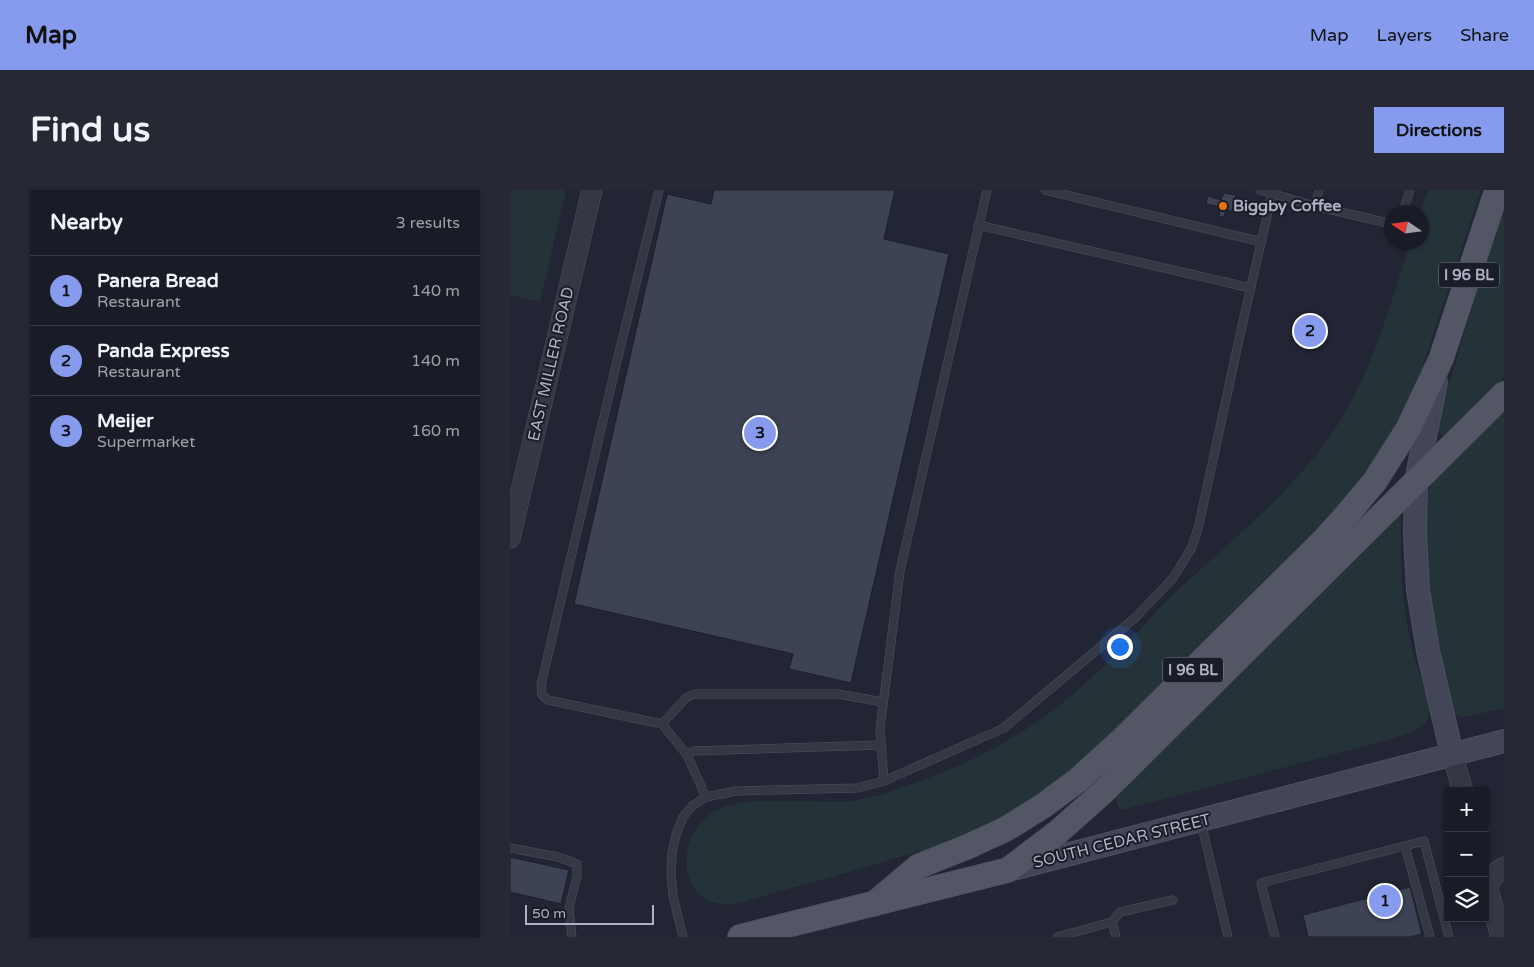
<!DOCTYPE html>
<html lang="en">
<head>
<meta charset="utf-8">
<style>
	body { margin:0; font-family:"Varela Round",sans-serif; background:#262933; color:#f1f3f6 }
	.controls { position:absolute; right:15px; bottom:15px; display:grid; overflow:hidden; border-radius:0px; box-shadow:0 1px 4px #0004 }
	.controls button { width:45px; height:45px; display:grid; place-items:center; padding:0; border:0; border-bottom:1px solid #373a44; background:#191c27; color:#f1f3f6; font:25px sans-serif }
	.compass { position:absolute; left:874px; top:15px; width:45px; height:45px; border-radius:50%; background:#191c27; box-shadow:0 1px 4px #0004; rotate:283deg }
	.scale { position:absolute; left:15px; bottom:12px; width:129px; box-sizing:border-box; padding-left:5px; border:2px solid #aeb2c2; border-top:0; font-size:14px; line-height:18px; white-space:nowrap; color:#aeb2c2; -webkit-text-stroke:4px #191d29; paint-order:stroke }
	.you { position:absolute; left:609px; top:456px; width:18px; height:18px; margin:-12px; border:4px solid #fff; border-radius:50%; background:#1a73e8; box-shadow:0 0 0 8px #1a73e833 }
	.badge { display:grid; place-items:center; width:32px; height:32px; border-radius:50%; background:#869bee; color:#111; font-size:16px; font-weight:700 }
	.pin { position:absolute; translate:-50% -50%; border:2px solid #fff; box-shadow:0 1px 5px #0006 }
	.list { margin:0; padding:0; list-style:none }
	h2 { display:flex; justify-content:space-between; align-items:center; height:65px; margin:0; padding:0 20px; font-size:21px }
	h2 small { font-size:16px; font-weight:400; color:#9fa1a7 }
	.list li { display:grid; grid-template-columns:32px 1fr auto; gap:15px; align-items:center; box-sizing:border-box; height:70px; padding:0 20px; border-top:1px solid #373a44 }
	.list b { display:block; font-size:19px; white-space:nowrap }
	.list p { margin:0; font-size:16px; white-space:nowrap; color:#9fa1a7 }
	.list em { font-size:16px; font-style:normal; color:#9fa1a7 }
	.icon { flex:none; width:28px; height:28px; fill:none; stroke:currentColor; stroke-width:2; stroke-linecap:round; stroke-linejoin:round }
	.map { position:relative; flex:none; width:994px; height:747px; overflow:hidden; border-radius:0px }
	header { display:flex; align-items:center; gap:30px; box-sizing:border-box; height:70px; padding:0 25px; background:#869bee; color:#111 }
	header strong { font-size:24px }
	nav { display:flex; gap:28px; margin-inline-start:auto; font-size:18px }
	.intro { display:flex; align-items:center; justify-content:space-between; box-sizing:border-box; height:120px; padding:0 30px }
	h1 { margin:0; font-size:35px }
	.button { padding:12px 22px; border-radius:0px; background:#869bee; color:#111; font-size:18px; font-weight:700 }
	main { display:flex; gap:30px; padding:0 30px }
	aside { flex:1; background:#191c27; border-radius:0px; box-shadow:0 1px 4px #0004 }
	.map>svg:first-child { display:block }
	.green { fill:#253338 }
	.building { fill:#3d4354; stroke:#1b1f2b }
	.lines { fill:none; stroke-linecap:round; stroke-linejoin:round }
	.service-casing { stroke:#4e5260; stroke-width:9 }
	.tertiary-casing { stroke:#4e5260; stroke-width:21 }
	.secondary-casing { stroke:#4e5260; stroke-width:24 }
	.primary-casing { stroke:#3d414e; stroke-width:26 }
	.service { stroke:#343845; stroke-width:8 }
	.tertiary { stroke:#343845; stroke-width:20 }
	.secondary { stroke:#424657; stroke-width:22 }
	.primary { stroke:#525665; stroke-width:25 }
	.food-dot { fill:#e8710a; stroke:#191d29; stroke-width:2 }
	.labels { text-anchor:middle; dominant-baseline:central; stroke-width:4; stroke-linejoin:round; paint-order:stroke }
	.shield { fill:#191d29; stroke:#818594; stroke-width:1 }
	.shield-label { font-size:15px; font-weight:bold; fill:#aeb2c2 }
	.poi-label { font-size:16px; font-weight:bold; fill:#aeb2c2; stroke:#191d29; text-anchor:start }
	.street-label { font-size:16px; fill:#aeb2c2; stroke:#191d29 }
</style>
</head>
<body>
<header>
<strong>Map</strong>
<nav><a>Map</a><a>Layers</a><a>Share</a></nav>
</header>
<div class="intro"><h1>Find us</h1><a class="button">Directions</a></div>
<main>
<aside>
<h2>Nearby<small>3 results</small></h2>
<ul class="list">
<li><span class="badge">1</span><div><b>Panera Bread</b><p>Restaurant</p></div><em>140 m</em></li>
<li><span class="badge">2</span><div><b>Panda Express</b><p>Restaurant</p></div><em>140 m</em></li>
<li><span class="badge">3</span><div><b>Meijer</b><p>Supermarket</p></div><em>160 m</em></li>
</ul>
</aside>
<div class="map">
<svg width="994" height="747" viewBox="0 0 994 747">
	<rect width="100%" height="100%" fill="#212534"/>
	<g class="green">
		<polygon points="0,0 56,0 30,112 0,105"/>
		<path d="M918,0H971L912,179L903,201L877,250L849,292L829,316L589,556L544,594L528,605L480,634L436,653L336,683L221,715C168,715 164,651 200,624C231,602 303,615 341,611C362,608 384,601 404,593C462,573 515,545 562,505C582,488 602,468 621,449C638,432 653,413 671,397C725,348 787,297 827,236C863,180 880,115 900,53L912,52V22H910Z"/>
		<path d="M994,19V187L937,245H931L928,241C928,221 937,200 943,181C959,127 976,73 994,19Z"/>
		<path d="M994,221V518L956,527H949L944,523L942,518C926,446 910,373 919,299L920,295Z"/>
		<path d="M890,324H891C890,373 892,423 905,469C909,485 925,518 916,532C909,543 879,549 867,553L616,619L612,620C607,616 606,611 607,605Z"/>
	</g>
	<g class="building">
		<polygon points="204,0 385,0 374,49 439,64 341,493 279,479 283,464 64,414 157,4 201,14"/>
		<polygon points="714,3 726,5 722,21 716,19 714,27 709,26 710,17 696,14 698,6 711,10"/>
		<polygon points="0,667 59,680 51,714 0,702"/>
		<polygon points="900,697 912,744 900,747 798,747 793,725"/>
	</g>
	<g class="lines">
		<g class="service-casing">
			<g id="service">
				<polyline points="149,0 106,175 31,495 32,505 38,510 152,534 177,565 196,607"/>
				<polyline points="535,0 752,52"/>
				<polyline points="750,0 805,16 882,34"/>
				<polyline points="805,16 809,0"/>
				<polyline points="893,22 900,0"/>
				<polyline points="468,35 741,98"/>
				<polyline points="152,534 176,508 184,504 328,504 373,512"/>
				<polyline points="177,565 183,561 371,555"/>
				<polyline points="374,591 370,539 390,381 477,0"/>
				<polyline points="691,632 718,747"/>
				<polyline points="895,656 920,747"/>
				<polyline points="0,658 48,667 67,674 67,686 59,718 62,747"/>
				<polyline points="602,732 610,722 663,710"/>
				<polyline points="173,747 163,706 161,683 162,663 166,645 173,627 182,616 196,607 226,601 348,598 374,591 494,538 626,427 663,388 681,359 688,339 730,145 763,0"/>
				<polyline points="547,747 602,732 606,747"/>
				<polyline points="765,747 751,693 914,651 939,747"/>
			</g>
		</g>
		<g class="tertiary-casing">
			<g id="tertiary">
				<polyline points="0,348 82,0"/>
				<polyline points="942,564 953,601"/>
				<polyline points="975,687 991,747"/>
				<polyline points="977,695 988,681 994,677"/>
			</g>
		</g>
		<g class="secondary-casing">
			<g id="secondary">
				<polyline points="926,192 906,291 905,345 908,400 918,461 942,564"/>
				<polyline points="499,680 994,551"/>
			</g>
		</g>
		<g class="primary-casing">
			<g id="primary">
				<polyline points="364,714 409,676 457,657 496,639 533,616 568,590 611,551 813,351 835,327 865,291 898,239 931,169 987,0"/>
				<polyline points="230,747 498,680 548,642 592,603 994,204"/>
			</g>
		</g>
		<use href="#service" class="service"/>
		<use href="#tertiary" class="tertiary"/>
		<use href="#secondary" class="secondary"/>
		<use href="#primary" class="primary"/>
	</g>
	<circle class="food-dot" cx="713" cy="16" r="5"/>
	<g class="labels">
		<g class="shield">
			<rect x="929" y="72.5" width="60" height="25" rx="4"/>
			<rect x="653" y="467.5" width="60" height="25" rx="4"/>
		</g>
		<g class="shield-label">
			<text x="959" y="85">I 96 BL</text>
			<text x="683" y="480">I 96 BL</text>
		</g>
		<g class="poi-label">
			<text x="723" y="16">Biggby Coffee</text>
		</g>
		<g class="street-label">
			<text transform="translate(41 174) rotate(-77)">EAST MILLER ROAD</text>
			<text transform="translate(612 651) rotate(-14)">SOUTH CEDAR STREET</text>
		</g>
	</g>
</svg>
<div class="controls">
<button>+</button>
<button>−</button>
<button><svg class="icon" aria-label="layers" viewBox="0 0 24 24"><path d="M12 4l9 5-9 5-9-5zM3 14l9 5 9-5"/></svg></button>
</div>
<svg class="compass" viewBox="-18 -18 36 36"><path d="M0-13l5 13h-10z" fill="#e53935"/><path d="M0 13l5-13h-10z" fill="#9fa1a7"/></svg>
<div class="scale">50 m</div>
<div class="you"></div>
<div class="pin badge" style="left:875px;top:711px">1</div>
<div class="pin badge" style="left:800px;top:141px">2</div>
<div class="pin badge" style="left:250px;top:243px">3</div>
</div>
</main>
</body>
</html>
